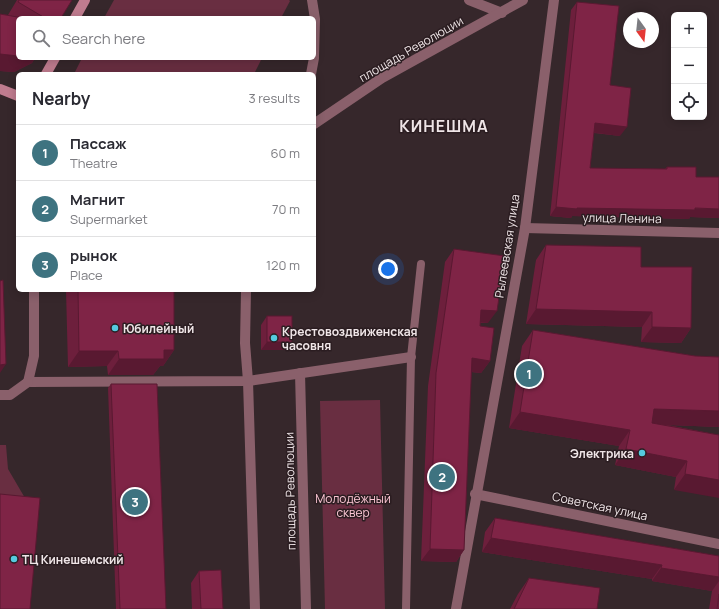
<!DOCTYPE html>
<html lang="en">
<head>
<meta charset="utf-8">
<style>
	body { margin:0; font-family:Manrope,sans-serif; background:#f7f7f7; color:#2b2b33 }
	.controls { position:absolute; right:12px; top:12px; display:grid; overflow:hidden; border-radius:6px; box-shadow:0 2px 10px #0003 }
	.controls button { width:36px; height:36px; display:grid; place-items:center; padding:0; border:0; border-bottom:1px solid #e1e1e2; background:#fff; color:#2b2b33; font:20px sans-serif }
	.compass { position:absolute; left:623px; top:12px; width:36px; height:36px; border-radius:50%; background:#fff; box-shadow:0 2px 10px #0003; rotate:165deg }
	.you { position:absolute; left:388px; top:269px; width:14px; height:14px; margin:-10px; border:3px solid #fff; border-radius:50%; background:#1a73e8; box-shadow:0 0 0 6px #1a73e833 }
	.badge { display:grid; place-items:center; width:26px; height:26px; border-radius:50%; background:#3e7380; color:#fff; font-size:13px; font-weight:700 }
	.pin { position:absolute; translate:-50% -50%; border:2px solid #fff; box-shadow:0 1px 4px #0006 }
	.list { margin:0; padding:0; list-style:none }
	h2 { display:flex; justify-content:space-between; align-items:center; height:52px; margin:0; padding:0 16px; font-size:17px }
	h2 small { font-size:13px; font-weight:400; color:#7c7c81 }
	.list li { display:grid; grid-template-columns:26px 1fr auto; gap:12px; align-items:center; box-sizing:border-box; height:56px; padding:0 16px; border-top:1px solid #e1e1e2 }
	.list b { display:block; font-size:15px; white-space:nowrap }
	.list p { margin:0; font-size:13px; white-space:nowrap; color:#7c7c81 }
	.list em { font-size:13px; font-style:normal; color:#7c7c81 }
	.icon { flex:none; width:22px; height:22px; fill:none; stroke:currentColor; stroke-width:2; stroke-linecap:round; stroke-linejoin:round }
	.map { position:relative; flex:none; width:719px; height:609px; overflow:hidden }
	.search { position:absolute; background:#fff; box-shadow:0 2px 10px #0003; left:16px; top:16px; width:300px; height:44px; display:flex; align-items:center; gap:10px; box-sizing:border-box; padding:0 14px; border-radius:6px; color:#7c7c81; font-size:15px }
	.panel { position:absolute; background:#fff; box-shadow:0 2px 10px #0003; left:16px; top:72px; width:300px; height:220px; border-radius:6px }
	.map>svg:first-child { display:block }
	.park { fill:#692e41 }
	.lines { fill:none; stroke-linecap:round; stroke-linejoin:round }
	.service { stroke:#8a606b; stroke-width:8 }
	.minor { stroke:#8a606b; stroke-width:10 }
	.tertiary { stroke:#8a606b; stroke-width:10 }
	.secondary { stroke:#c07c8f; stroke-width:10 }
	.wall { fill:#6d1f3c }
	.shaded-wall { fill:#591931 }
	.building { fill:#7f2446; stroke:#591931 }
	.poi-dot { fill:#55cadf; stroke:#2b1d21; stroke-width:1.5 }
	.labels { text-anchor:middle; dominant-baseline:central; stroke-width:3; stroke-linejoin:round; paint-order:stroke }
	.street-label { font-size:12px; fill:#efe5e7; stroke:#2b1d21 }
	.poi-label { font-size:12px; font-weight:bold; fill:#efe5e7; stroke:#2b1d21; text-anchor:start }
	.park-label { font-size:12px; fill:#fcc6d4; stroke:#2b1d21 }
	.district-label { font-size:16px; font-weight:bold; letter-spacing:1px; fill:#efe5e7; stroke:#2b1d21 }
</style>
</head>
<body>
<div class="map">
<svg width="719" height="609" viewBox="0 0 719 609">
	<rect width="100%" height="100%" fill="#36272b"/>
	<g class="park">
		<polygon points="114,0 289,0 290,1 281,18 104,18"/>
		<polygon points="82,58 262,58 254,74 74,74"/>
		<polygon points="380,400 385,609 325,609 320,401"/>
		<polygon points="0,445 6,445 8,469 32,510 0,609"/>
	</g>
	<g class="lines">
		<polyline class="service" points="406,609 411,357 421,264"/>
		<g class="minor">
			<polyline points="312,0 315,19 314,56"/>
			<polyline points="469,0 502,13"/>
			<polyline points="311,74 314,58"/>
			<polyline points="525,228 719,233"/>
			<polyline points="246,290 245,343 248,381 255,609"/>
			<polyline points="300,373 306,609"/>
			<polyline points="28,382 248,381 411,357"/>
			<polyline points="28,382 34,356 34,290"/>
			<polyline points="0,395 10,395 28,382"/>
			<polyline points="475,494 719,544"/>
			<polyline points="456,609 525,228 554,0"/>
		</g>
		<polyline class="tertiary" points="314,124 382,78 523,0"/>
		<g class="secondary">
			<polyline points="75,18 85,0"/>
			<polyline points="46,74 55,58"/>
			<polyline points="0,89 18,96"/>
		</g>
	</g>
	<g class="wall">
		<polygon points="17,0 72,0 61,18 18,18 18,58 35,58 32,63 14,72 0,71 0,14 8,15"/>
		<polygon points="577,2 610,85 620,136 594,133 590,168 665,169 667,167 696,177 719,177 719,218 690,217 689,219 572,216 571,218 550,216 571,10"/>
		<polygon points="546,245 641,267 691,328 681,343 641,342 642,327 526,324 536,260"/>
		<polygon points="454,249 488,323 480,323 480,326 490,361 481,373 471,372 464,550 456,562 421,561 428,386 445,262"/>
		<polygon points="66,290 174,290 174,350 163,366 160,366 153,375 108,375 107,366 68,367"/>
		<polygon points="267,316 286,350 261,350 261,325"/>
		<polygon points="533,330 695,356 719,357 719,427 668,425 719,435 674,490 676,477 615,465 619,446 509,428 522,346"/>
		<polygon points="111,384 166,609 116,609 108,388"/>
		<polygon points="495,518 719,556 719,609 709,609 712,591 652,581 652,579 482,552 485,532"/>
		<polygon points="199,571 223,609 192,609 191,583"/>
		<polygon points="529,578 597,609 510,609 518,594"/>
	</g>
	<g class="shaded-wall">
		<polygon points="0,54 18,56 18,58 35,58 32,63 14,72 0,71"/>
		<polygon points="595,123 627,127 620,136 589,132"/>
		<polygon points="556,207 719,209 719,218 690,217 689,219 572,216 571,218 550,216"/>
		<polygon points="536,309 652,312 642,327 526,324"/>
		<polygon points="481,310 497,311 488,323 473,322"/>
		<polygon points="652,327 691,328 681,343 641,342"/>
		<polygon points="267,342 292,342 286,350 261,350"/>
		<polygon points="164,350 174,350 163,366 160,366 153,375 108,375 119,359"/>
		<polygon points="79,351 118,351 107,366 68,367"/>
		<polygon points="472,358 490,361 481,373 463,371"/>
		<polygon points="6,364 0,373 0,365"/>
		<polygon points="654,409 719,411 719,427 643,424"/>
		<polygon points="520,412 630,430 619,446 509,428"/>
		<polygon points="626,449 687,461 676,477 615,465"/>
		<polygon points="685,474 719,480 719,498 674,490"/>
		<polygon points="491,538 662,565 652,579 482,552"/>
		<polygon points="430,549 464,550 456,562 421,561"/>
		<polygon points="661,568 719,577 719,581 712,591 652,581"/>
	</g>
	<g class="building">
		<polygon points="19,0 72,0 61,18 45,18 18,2"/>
		<polygon points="577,2 619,6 610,85 631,88 627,127 595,123 590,168 667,169 667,167 696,167 696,177 719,177 719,209 695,208 695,210 577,208 577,209 556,207"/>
		<polygon points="0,14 23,18 18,18 18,56 0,54"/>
		<polygon points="546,245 641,247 641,267 692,267 691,328 652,327 652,312 536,309"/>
		<polygon points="454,249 505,256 497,311 481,310 480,326 494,328 490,361 472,358 464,550 430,549 436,373"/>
		<polygon points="3,280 6,364 0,365 0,281"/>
		<polygon points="78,290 174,290 174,350 164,350 164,359 119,359 118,351 79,351"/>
		<rect x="267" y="316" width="25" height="26"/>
		<polygon points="533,330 695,356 719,357 719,411 654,409 652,423 719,435 719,480 685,474 687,461 626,449 630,430 520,412"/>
		<polygon points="111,384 157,384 166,609 120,609"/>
		<polygon points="0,494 40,498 30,609 0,609"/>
		<polygon points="495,518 719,556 719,577 661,568 662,565 491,538"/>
		<polygon points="221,570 223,609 201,609 199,571"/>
		<polygon points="529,578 600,588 597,609 514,609"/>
		<polygon points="719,594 719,609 717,609"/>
	</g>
	<g class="poi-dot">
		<circle cx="115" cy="328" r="4"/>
		<circle cx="274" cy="338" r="4"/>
		<circle cx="642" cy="453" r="4"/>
		<circle cx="14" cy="559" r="4"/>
	</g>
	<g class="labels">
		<g class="street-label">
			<text transform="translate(411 49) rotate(-30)">площадь Революции</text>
			<text transform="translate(622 218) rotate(1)">улица Ленина</text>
			<text transform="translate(507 246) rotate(-81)">Рылеевская улица</text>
			<text transform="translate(290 491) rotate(-91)">площадь Революции</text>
			<text transform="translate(600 506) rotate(12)">Советская улица</text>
		</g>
		<g class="poi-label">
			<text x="123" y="328">Юбилейный</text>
			<text x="282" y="331">Крестовоздвиженская<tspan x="282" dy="14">часовня</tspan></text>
			<text x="634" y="453" text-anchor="end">Электрика</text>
			<text x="22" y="559">ТЦ Кинешемский</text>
		</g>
		<g class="park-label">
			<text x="353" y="498">Молодёжный<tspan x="353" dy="14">сквер</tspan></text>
		</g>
		<g class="district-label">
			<text x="444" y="126">КИНЕШМА</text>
		</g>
	</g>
</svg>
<div class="controls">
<button>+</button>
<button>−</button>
<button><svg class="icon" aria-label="locate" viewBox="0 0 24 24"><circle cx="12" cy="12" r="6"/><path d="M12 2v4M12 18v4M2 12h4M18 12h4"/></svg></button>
</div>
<svg class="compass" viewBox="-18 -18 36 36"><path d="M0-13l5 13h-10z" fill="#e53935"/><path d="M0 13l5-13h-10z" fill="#7c7c81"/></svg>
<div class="you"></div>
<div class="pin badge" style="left:529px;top:374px">1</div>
<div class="pin badge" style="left:442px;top:477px">2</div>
<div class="pin badge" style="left:135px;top:502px">3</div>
<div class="search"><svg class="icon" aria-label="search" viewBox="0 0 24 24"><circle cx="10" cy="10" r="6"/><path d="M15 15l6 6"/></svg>Search here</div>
<section class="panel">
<h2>Nearby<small>3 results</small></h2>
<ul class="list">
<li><span class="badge">1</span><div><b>Пассаж</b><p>Theatre</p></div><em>60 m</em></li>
<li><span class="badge">2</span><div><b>Магнит</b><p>Supermarket</p></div><em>70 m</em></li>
<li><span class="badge">3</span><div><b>рынок</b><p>Place</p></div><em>120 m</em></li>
</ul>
</section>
</div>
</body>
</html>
